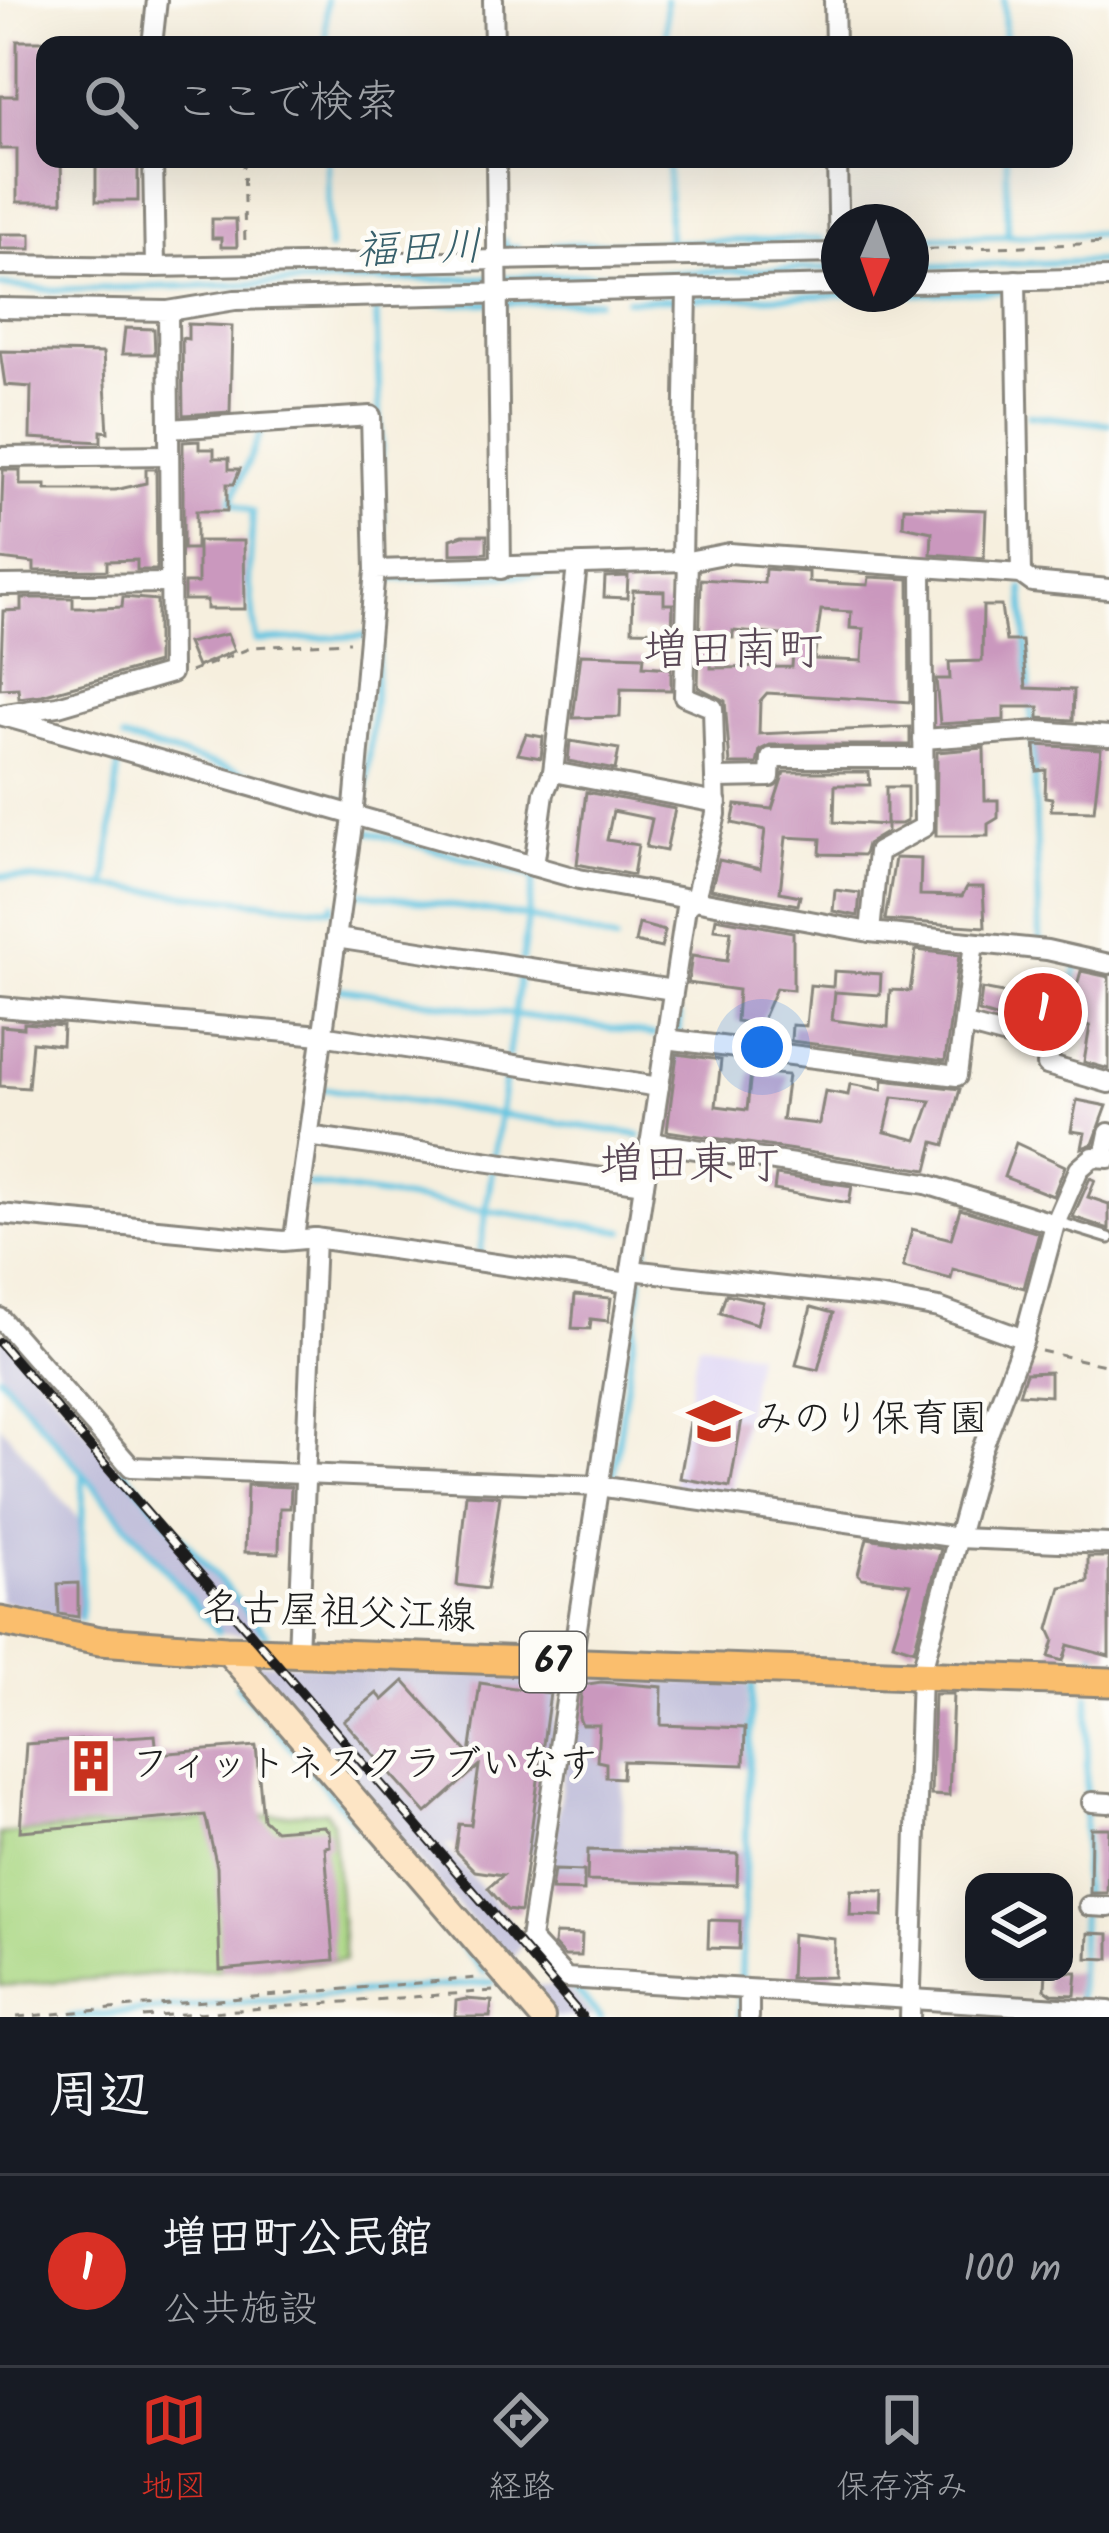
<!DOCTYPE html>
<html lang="ja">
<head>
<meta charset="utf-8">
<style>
	body { margin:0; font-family:Kalam,"Klee One",sans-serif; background:#242831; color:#f1f3f6 }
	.controls { position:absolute; right:36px; bottom:36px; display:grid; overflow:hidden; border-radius:24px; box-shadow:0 12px 48px #0002 }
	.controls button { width:108px; height:108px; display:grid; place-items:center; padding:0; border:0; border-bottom:3px solid #363941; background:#171b24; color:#f1f3f6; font:60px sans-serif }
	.compass { position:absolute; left:821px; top:204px; width:108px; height:108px; border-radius:50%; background:#171b24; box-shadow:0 12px 48px #0002; rotate:182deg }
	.you { position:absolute; left:762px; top:1047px; width:42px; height:42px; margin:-30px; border:9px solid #fff; border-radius:50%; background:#1a73e8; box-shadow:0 0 0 18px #1a73e833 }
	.badge { display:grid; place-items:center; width:78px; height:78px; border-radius:50%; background:#d93025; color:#fff; font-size:39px; font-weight:700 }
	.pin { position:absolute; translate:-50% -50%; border:6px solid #fff; box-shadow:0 3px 12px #0006 }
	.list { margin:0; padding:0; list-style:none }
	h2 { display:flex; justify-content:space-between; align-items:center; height:156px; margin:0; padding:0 48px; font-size:51px }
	h2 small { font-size:39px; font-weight:400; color:#9ea1a6 }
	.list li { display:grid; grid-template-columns:78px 1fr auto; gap:36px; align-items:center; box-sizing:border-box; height:192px; padding:0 48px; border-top:3px solid #363941 }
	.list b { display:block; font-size:45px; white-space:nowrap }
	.list p { margin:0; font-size:39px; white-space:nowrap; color:#9ea1a6 }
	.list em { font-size:39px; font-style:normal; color:#9ea1a6 }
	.icon { flex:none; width:66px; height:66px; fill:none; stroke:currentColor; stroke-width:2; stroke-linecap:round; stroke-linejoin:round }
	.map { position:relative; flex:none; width:1109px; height:2017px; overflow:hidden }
	.search { position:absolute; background:#171b24; box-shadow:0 12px 48px #0002; left:36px; right:36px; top:36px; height:132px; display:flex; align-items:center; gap:30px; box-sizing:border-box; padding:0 42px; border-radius:24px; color:#9ea1a6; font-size:45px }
	.sheet { height:348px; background:#171b24 }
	nav { display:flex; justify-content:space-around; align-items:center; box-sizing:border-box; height:168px; border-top:3px solid #363941; background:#171b24; font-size:33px; color:#9ea1a6 }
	nav a { display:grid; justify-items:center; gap:6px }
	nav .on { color:#d93025 }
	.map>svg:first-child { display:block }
	.built { fill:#ded5f5 }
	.industrial { fill:#c3c1db }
	.green { fill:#aad784; stroke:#637a50; stroke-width:3 }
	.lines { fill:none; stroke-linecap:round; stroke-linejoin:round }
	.stream { stroke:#63c5e1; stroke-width:6 }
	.building { fill:#ca98be; fill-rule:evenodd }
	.lane-casing { stroke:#89867d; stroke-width:15 }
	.street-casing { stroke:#89867d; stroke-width:24 }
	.secondary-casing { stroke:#89867d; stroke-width:30 }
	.primary-casing { stroke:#89867d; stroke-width:33 }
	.path { stroke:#89867d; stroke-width:3; stroke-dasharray:9 9; stroke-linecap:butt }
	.lane { stroke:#fff; stroke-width:9 }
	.street { stroke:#fff; stroke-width:18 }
	.secondary { stroke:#fde5c5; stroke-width:24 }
	.primary { stroke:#fabe6d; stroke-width:27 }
	.rail-casing { stroke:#1c1c1c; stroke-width:10 }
	.rail { stroke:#fdfcf7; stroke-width:6; stroke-dasharray:18; stroke-linecap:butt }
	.labels { text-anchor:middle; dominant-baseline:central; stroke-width:9; stroke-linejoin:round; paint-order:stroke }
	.shield { fill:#fdfcf7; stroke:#605f5e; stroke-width:3 }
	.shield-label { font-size:36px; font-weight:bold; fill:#1c1c1c }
	.poi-label { font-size:39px; fill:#1c1c1c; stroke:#fdfcf7; text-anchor:start }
	.street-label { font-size:39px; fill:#1c1c1c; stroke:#fdfcf7 }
	.water-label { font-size:42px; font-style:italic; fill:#38606b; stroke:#fdfcf7 }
	.quarter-label { font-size:45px; fill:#594755; stroke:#fdfcf7 }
</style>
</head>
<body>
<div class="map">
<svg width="1109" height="2017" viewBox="0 0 1109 2017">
	<rect width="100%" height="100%" fill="#fdfcf7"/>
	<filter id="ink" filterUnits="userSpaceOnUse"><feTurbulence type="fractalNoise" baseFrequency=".00833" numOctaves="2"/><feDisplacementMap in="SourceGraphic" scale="24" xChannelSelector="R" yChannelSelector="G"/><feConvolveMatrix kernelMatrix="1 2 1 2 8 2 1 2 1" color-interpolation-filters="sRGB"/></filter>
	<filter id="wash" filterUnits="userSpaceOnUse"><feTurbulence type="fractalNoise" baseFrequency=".004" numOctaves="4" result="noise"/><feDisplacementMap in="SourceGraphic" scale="48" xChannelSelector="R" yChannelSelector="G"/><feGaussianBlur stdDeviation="2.7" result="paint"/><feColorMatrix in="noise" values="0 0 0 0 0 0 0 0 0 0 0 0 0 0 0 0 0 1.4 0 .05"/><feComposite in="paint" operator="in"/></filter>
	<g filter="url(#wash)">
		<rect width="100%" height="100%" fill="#f6efde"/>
		<polygon class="built" points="698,1343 756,1353 731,1495 673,1485"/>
		<g class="industrial">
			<polygon points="0,1328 4,1337 265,1635 222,1633 0,1372"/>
			<polygon points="0,1425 80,1520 79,1621 0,1601"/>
			<polygon points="257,1662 562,1676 536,1851 444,1844 525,1939 509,1964 250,1670"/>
			<polygon points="577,1679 748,1684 746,1767 624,1764 622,1846 743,1850 742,1887 548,1881"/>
			<polygon points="527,1986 566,1986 593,2017 554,2017"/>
		</g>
		<polygon class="green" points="326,1811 332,1821 345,1960 0,1986 0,1834"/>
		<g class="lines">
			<g class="stream">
				<polyline points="326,0 326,45"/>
				<polyline points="666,0 666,45"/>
				<polyline points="1004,0 1005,45"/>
				<polyline points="328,159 329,249"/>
				<polyline points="668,159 669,241"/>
				<polyline points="1006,159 1008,236"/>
				<polyline points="911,238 1109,233"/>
				<polyline points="505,241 505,247 518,247"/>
				<polyline points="554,245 822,239"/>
				<polyline points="911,267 1109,261"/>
				<polyline points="0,285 50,290 836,268"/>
				<polyline points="911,294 1003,291"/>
				<polyline points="695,299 891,294"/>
				<polyline points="627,300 679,299"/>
				<polyline points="505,303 598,301"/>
				<polyline points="383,305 376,305 385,562"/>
				<polyline points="396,305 489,303"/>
				<polyline points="1029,415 1109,424"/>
				<polyline points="263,427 231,502 253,512 249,577 256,641 364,636"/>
				<polyline points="385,579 561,574"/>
				<polyline points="1023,588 1032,724"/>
				<polyline points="123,739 348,802"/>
				<polyline points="1033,741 1040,941"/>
				<polyline points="365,807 384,578"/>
				<polyline points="358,829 534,877 522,960"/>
				<polyline points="0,876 332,909 333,904"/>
				<polyline points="106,886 119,760"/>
				<polyline points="349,891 529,917 616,941"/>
				<polyline points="335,988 654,1035"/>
				<polyline points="1066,1013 1078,964"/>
				<polyline points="678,1033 680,1016"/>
				<polyline points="508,1056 520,973"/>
				<polyline points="319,1088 640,1135"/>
				<polyline points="663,1136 675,1052"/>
				<polyline points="494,1154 506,1070"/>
				<polyline points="307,1184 624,1231"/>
				<polyline points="480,1254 492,1170"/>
				<polyline points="644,1264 661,1149"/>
				<polyline points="0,1376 218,1632"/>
				<polyline points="124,1470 267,1635"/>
				<polyline points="613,1480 642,1278"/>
				<polyline points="81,1619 83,1474"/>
				<polyline points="1092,1665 1097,1646"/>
				<polyline points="237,1685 386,1858"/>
				<polyline points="401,1876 484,1972"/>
				<polyline points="741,1982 752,1685"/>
				<polyline points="571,1984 600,2017"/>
				<polyline points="1079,2002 1089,1695"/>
				<polyline points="69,2017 493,1982"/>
				<polyline points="740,2017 740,1996"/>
			</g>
		</g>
		<g id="blocks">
			<g class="building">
				<polygon points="17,41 45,41 45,159 61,159 62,202 17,202 17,149 0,149 0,96 17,96"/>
				<rect x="96" y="159" width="42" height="42"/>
				<polygon points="212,219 236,219 237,247 221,247 221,238 212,238"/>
				<rect x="0" y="234" width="31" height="15"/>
				<polygon points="188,324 232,326 230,412 183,415 182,338 188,339"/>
				<polygon points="125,328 154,329 155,354 122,354"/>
				<polygon points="0,351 103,353 108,432 101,431 101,442 30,438 31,387 5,385"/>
				<polygon points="199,441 199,449 214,449 214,458 229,458 229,469 240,469 234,484 227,484 227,511 196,511 196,549 183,549 183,442"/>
				<polygon points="146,469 156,469 157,570 137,570 137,560 107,561 107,570 34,571 34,563 0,559 3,470 20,470 20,485 46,485 46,490 115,490 146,483"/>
				<polygon points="904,507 986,510 984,558 931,554 932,532 903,526"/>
				<polygon points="463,535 487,535 487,553 451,554 451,539"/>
				<polygon points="198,541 244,541 245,609 207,609 207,600 184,600 184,583 198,583"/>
				<path d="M765,569L809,572V582L868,585L869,577L909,579L910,702L767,693L760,701L759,734L910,727V745H770L760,750L757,764H730L725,701L698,687L701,579L764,583ZM821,610L851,612L850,628L864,629L862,661L814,659ZM733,631L794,636L792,667L711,668L712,637L733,638Z"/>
				<polygon points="628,576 627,598 604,597 605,577"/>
				<polygon points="633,590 664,591 664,604 673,604 672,631 632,630"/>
				<polygon points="123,597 157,600 157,663 42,695 19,698 18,688 0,689 3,611 21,610 21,598 73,598 73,608 102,608 122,607"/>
				<polygon points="983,606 1001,606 1006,641 1022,641 1026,688 1074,690 1073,720 1039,718 1039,707 1004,707 1004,720 940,724 936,679 950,679 949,662 982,661"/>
				<polygon points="227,634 234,651 197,667 187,643"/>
				<polygon points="581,654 644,656 643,666 671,668 671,690 621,689 620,717 573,718"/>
				<polygon points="526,734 543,737 541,758 518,754"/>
				<polygon points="570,741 619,749 615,770 568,761"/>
				<polygon points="1035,745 1101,749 1094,811 1051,810 1052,798 1045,797 1046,770 1037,771"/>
				<polygon points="984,748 985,800 998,800 998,818 988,824 988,836 936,836 937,752"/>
				<polygon points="784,772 869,772 870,785 835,785 834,822 887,825 887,832 867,844 864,855 820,854 821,839 786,837 780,892 800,896 798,905 711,889 719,860 760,869 765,830 732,823 736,805 772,809"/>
				<polygon points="886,787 907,787 907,821 901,824 886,824"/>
				<polygon points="586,792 675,809 666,851 646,847 652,819 613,811 607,840 638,845 633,875 577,864"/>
				<polygon points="895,858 921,859 920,895 962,896 967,887 983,887 985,927 885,920"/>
				<polygon points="835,890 860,893 858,916 833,911"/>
				<polygon points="716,918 793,932 793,990 776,988 760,1025 736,1021 738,990 688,983 692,956 727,961 731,931 714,929"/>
				<polygon points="639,924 665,931 661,948 635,942"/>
				<polygon points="916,950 959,955 945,1061 791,1041 792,1025 806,1026 810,985 833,987 834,971 881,974 880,995 835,992 832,1020 888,1027 890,990 910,991"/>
				<polygon points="1081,971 1109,977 1109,1069 1084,1062 1090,1026 1076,1022 1070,1041 979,1012 982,989 1071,1006"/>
				<polygon points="24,1023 63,1026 62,1045 32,1042 28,1088 0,1086 1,1026 24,1028"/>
				<path d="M677,1054L721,1060L716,1106L747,1110L751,1072L788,1075L782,1120L819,1124L825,1091L848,1095L850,1084L882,1090L883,1080L960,1089L945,1145L934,1142L927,1170L667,1131ZM893,1097L931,1101L917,1140L885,1132Z"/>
				<polygon points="1077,1100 1107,1106 1093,1144 1082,1148 1085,1133 1071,1131"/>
				<polygon points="1016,1143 1065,1166 1053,1196 1004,1177"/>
				<polygon points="776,1175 852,1186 849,1203 774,1190"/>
				<polygon points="1090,1178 1095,1180 1088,1197 1109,1204 1109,1229 1073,1217"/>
				<polygon points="960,1209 1039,1233 1024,1288 953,1269 951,1279 903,1267 912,1229 951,1239"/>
				<polygon points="726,1294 763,1302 757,1324 720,1313"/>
				<polygon points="575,1295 611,1298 608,1321 591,1319 590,1329 572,1328"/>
				<polygon points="811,1307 833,1313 818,1370 796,1365"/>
				<polygon points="1050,1372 1050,1396 1019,1394 1026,1373"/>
				<polygon points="692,1411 742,1419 730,1487 680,1478"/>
				<polygon points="247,1485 291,1487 290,1508 280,1508 279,1553 245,1552"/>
				<polygon points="466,1494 500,1496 487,1589 457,1585"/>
				<polygon points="867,1538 941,1549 914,1650 893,1643 911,1584 862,1578 858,1574"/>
				<polygon points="1088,1557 1109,1557 1109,1656 1068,1645 1063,1661 1049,1657 1054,1640 1049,1629 1061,1587 1088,1582"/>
				<polygon points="78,1583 78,1617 59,1614 58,1584"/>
				<polygon points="404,1681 470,1755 480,1683 550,1693 520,1912 507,1910 488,1888 503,1875 475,1871 455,1851 459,1824 471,1825 479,1766 426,1813 344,1721 377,1693 383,1700"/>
				<polygon points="601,1682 662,1687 661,1725 745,1728 744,1765 623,1761 622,1778 606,1777 606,1763 597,1761 599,1725 582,1725 579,1718 582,1685"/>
				<polygon points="934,1694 953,1694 949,1796 931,1795"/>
				<polygon points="155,1735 157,1754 256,1746 263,1819 275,1830 323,1826 329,1831 330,1846 325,1847 334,1960 220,1970 217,1867 205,1815 20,1831 26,1744"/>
				<polygon points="1091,1828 1109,1828 1107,1893 1090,1893"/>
				<polygon points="588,1850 738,1854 737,1885 587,1881"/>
				<polygon points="554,1870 584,1871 584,1891 551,1890"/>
				<polygon points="851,1890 884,1891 883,1916 850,1915"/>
				<polygon points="709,1920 740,1921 739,1949 708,1948"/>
				<polygon points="1088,1933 1109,1934 1109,1959 1087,1958"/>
				<polygon points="555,1934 582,1935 581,1956 564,1956 554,1945"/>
				<polygon points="792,1934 835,1939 834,1977 790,1978"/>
				<polygon points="1046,1972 1077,1972 1075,1995 1052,1994 1045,1989"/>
				<polygon points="466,1999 492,2001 490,2017 455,2017 456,2001"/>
			</g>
		</g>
	</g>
	<g filter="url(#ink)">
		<use href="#blocks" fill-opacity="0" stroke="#89867d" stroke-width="3"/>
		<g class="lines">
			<g class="lane-casing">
				<polyline id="lane" points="1057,1222 1109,1238"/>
			</g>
			<g class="street-casing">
				<g id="street">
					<polyline points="493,0 494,45"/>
					<polyline points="834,0 835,45"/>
					<polyline points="152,45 157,0"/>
					<polyline points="153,159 155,267"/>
					<polyline points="496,159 501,569"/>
					<polyline points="837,159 839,262"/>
					<polyline points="0,265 155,267 839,253"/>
					<polyline points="1016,280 1021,574"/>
					<polyline points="911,283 1109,278"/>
					<polyline points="0,308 168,311 171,673 58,706 5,714"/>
					<polyline points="168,311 235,300 839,285"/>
					<polyline points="169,429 371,416 375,570"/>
					<polyline points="0,457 169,455"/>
					<polyline points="682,561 687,289"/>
					<polyline points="688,561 684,696 713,708 716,814 695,899 686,907 530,1939 566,1978 1109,2011"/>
					<polyline points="0,585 170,583"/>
					<polyline points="0,715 579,879 870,932 1047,950 1109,964"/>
					<polyline points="923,739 1038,731 1109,736"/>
					<polyline points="553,772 717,803"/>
					<polyline points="717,778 770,777 771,758 923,758"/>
					<polyline points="534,866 544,793 553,772 577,566"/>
					<polyline points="870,932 878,852 924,827 922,569"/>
					<polyline points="336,938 673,990"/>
					<polyline points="0,1007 321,1035 659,1087"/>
					<polyline points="966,1025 1051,1048 1047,1065 1109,1083"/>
					<polyline points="666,1039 957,1076 974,943"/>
					<polyline points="308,1136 644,1184"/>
					<polyline points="650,1142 926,1184 1055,1224"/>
					<polyline points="1104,1157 1109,1133"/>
					<polyline points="0,1214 283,1241 315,1238 629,1283"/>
					<polyline points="294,1238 353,818 375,570 688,561 729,553 1021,574 1032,582 1109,589"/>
					<polyline points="631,1270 883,1298 939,1308 1024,1339"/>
					<polyline points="0,1318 131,1467 598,1486 958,1538 1109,1544"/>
					<polyline points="298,1653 315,1238"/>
					<polyline points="1092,1802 1109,1803"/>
					<polyline points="1089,1906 1109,1907"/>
					<polyline points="749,2017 749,2001"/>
					<polyline points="910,2017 921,1674 981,1452 1024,1339 1055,1224 1079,1169 1093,1157 1109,1158"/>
				</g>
			</g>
			<g class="secondary-casing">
				<polyline id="secondary" points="226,1650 542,2017"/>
			</g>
			<g class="primary-casing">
				<polyline id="primary" points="0,1621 100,1641 226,1650 1109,1682"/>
			</g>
			<g class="path">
				<polyline points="243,159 245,247"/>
				<polyline points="911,250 1109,243"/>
				<polyline points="190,672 253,647 349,642"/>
				<polyline points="1041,1351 1109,1366"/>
				<polyline points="17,2017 476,1978"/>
				<polyline points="143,2017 493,1991"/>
			</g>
			<use href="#lane" class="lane"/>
			<use href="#street" class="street"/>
			<use href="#secondary" class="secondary"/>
			<use href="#primary" class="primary"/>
			<g class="rail-casing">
				<polyline id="rail" points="0,1343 582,2017"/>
			</g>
			<use href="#rail" class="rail"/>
		</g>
	</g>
	<defs>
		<g id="school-bare" transform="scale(4.14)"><path d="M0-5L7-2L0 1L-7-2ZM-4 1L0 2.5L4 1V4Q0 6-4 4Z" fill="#c8321e" stroke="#fdfcf7" stroke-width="2.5" paint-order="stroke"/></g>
		<g id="building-bare" transform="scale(4.14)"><path d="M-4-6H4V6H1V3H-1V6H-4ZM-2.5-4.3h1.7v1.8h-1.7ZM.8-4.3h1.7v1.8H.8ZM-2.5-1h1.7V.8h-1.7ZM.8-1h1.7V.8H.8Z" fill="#c8321e" stroke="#fdfcf7" stroke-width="2.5" paint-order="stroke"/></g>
	</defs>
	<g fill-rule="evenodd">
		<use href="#school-bare" x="714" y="1421"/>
		<use href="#building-bare" x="91" y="1766"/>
	</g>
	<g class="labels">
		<rect class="shield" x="520" y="1632" width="66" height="60" rx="9"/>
		<g class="shield-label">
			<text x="553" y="1662">67</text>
		</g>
		<g class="poi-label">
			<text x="754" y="1421">みのり保育園</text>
			<text x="131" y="1766">フィットネスクラブいなす</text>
		</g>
		<g class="street-label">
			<text transform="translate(339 1614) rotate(2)">名古屋祖父江線</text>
		</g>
		<g class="water-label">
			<text transform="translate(419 250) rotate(-2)">福田川</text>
		</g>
		<g class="quarter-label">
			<text x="733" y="652">増田南町</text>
			<text x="689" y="1166">増田東町</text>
		</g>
	</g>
</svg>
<div class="controls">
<button><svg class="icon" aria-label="layers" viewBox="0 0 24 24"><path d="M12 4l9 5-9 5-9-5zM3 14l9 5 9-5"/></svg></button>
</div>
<svg class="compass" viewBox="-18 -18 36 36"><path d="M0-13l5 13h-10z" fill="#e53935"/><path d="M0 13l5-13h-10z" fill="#9ea1a6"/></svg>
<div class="you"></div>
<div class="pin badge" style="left:1043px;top:1012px">1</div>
<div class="search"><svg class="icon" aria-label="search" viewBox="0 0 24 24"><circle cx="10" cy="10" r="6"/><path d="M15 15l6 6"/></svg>ここで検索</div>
</div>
<section class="sheet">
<h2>周辺<small></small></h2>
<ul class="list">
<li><span class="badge">1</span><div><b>増田町公民館</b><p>公共施設</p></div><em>100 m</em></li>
</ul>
</section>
<nav>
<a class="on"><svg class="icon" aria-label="map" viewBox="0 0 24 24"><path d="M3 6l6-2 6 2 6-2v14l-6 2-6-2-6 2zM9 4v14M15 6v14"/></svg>地図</a>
<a><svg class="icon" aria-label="directions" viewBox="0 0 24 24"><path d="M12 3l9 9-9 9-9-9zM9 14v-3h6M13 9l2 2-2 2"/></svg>経路</a>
<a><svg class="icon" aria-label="saved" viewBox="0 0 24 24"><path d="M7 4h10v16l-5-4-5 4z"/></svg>保存済み</a>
</nav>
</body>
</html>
